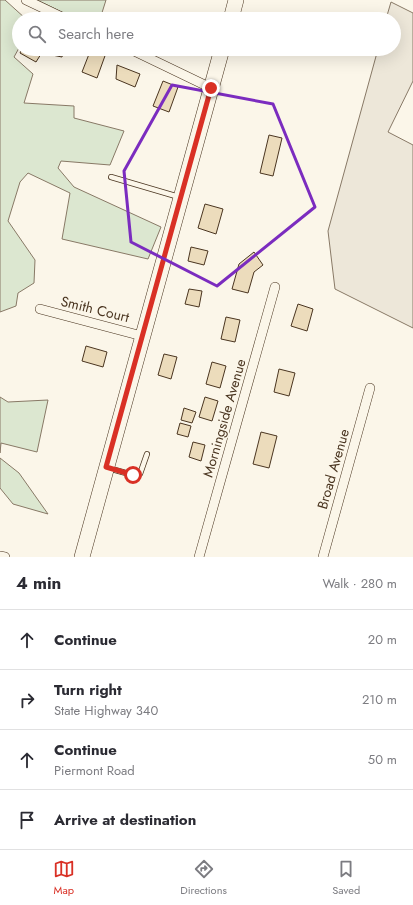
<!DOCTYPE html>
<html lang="en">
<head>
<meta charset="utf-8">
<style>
	body { margin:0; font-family:Jost,sans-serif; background:#f7f7f7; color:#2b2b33 }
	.stop { position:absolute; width:12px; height:12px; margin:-9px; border:3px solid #d93025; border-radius:50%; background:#fff }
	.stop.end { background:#d93025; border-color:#fff; box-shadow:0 1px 4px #0008 }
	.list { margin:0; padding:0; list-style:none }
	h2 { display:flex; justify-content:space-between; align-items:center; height:52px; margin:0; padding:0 16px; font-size:17px }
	h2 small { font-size:13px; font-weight:400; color:#7c7c81 }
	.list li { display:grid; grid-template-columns:26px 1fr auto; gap:12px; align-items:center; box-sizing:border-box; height:60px; padding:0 16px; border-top:1px solid #e1e1e2 }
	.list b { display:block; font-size:15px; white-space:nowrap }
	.list p { margin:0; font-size:13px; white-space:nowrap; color:#7c7c81 }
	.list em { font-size:13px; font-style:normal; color:#7c7c81 }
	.icon { flex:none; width:22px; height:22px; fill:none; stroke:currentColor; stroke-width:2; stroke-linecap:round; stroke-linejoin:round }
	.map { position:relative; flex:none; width:413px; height:557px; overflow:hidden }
	.search { position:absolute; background:#fff; box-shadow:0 4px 16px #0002; left:12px; right:12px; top:12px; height:44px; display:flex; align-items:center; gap:10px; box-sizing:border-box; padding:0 14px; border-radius:22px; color:#7c7c81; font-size:15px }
	.sheet { height:292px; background:#fff }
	nav { display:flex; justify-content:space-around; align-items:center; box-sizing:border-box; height:56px; border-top:1px solid #e1e1e2; background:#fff; font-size:11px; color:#7c7c81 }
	nav a { display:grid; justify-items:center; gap:2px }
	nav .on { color:#d93025 }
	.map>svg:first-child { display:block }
	.green { fill:#dce7d0; stroke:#887966 }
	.parking { fill:#ede7d9; stroke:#887966 }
	.building { fill:#ecdcbc; stroke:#4a3520 }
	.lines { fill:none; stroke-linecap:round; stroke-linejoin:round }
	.lane-casing { stroke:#4a3520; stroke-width:6 }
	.street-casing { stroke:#4a3520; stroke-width:10 }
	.primary-casing { stroke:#4a3520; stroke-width:16 }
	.lane { stroke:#fbf6e9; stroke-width:4.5 }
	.street { stroke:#fbf6e9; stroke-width:9 }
	.primary { stroke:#fbf6e9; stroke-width:15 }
	.route { stroke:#d93025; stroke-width:5 }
	.marked { fill:none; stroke:#7b2cbf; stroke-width:3; stroke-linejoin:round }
	.labels { text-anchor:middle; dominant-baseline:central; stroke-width:3; stroke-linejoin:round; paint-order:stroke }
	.street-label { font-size:14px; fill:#4a3520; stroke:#fbf6e9 }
</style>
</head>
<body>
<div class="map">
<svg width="413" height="557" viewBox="0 0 413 557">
	<rect width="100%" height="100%" fill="#fbf6e9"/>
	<g class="green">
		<polygon points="0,0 5,0 26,19 19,19 19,48 14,57 33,74 24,103 74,106 74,118 124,131 110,165 61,161 58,168 74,187 161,227 148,259 62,239 70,193 28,173 20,182 8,221 35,260 34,283 18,293 16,306 0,312"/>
		<polygon points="37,0 106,0 100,19 76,19"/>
		<polygon points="0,397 8,402 48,400 37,452 1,443 0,453"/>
		<polygon points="0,458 19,473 48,514 13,504 0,488"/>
	</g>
	<polygon class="parking" points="391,2 413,13 413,81 388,132 413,145 413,328 335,289 328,231 378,49 394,49 394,19 386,19"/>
	<g class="building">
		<polygon points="22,49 31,49 41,54 36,62 20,53"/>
		<polygon points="53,49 64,49 62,57 52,55"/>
		<polygon points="91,49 96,49 106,53 97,78 82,72"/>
		<polygon points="117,65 140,74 135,87 116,79"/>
		<polygon points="163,81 178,87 169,112 153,106"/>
		<polygon points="269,135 282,138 273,176 260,173"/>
		<polygon points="205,204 223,209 216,234 198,228"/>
		<polygon points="191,247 208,251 204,265 188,261"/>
		<polygon points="254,252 263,265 254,272 248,293 232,289 239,264"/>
		<polygon points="189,289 202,291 199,307 185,304"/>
		<polygon points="298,304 313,309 307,331 291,326"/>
		<polygon points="226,317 240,320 235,342 221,339"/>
		<polygon points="86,346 107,352 103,367 82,361"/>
		<polygon points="164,354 177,357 171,379 158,375"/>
		<polygon points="212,362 226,366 220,388 206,384"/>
		<polygon points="279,369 295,373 289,396 274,392"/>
		<polygon points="205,397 218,401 212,421 199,417"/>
		<polygon points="184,408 196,412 192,423 181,420"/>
		<polygon points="180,423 191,426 188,437 177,434"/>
		<polygon points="261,432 277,436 269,468 253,464"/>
		<polygon points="193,442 205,445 201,461 189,457"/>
	</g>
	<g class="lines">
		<g class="lane-casing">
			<g id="lane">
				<polyline points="111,177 179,197"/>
				<polyline points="108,468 133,475 140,474 147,454"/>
			</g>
		</g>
		<g class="street-casing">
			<g id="street">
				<polyline points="26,0 66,19"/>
				<polyline points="130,49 211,88"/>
				<polyline points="40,309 142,336"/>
				<polyline points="0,556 5,557"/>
				<polyline points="199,557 275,287"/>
				<polyline points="323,557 370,388"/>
			</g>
		</g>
		<g class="primary-casing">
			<g id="primary">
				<polyline points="231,19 236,0"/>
				<polyline points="82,557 222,49"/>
			</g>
		</g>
		<use href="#lane" class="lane"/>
		<use href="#street" class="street"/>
		<use href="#primary" class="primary"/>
	</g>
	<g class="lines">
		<polyline class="route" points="133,475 106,467 211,88"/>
	</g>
	<path class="marked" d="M172,85L273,104L315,207L217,286L131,242L124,171Z"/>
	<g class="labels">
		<g class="street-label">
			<text transform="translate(95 309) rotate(14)">Smith Court</text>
			<text transform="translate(224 418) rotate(-74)">Morningside Avenue</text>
			<text transform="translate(333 469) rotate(-74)">Broad Avenue</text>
		</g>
	</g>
</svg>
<div class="stop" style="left:133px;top:475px"></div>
<div class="stop end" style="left:211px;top:88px"></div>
<div class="search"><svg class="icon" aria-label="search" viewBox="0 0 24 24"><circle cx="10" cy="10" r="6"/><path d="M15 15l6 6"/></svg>Search here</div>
</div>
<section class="sheet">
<h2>4 min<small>Walk · 280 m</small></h2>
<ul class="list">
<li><svg class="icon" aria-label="ahead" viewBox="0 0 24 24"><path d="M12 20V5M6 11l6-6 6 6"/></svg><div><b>Continue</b></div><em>20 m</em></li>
<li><svg class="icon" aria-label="right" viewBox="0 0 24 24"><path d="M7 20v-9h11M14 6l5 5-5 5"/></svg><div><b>Turn right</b><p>State Highway 340</p></div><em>210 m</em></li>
<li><svg class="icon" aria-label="ahead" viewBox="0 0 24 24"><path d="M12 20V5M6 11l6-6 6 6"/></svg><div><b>Continue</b><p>Piermont Road</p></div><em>50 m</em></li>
<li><svg class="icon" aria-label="arrive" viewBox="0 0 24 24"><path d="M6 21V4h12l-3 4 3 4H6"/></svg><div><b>Arrive at destination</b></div></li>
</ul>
</section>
<nav>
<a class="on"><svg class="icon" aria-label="map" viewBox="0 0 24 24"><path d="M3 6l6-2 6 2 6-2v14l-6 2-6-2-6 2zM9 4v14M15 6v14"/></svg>Map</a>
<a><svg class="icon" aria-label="directions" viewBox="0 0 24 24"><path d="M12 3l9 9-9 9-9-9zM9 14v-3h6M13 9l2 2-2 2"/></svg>Directions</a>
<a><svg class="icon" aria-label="saved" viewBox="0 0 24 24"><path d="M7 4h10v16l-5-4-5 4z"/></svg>Saved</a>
</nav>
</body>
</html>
